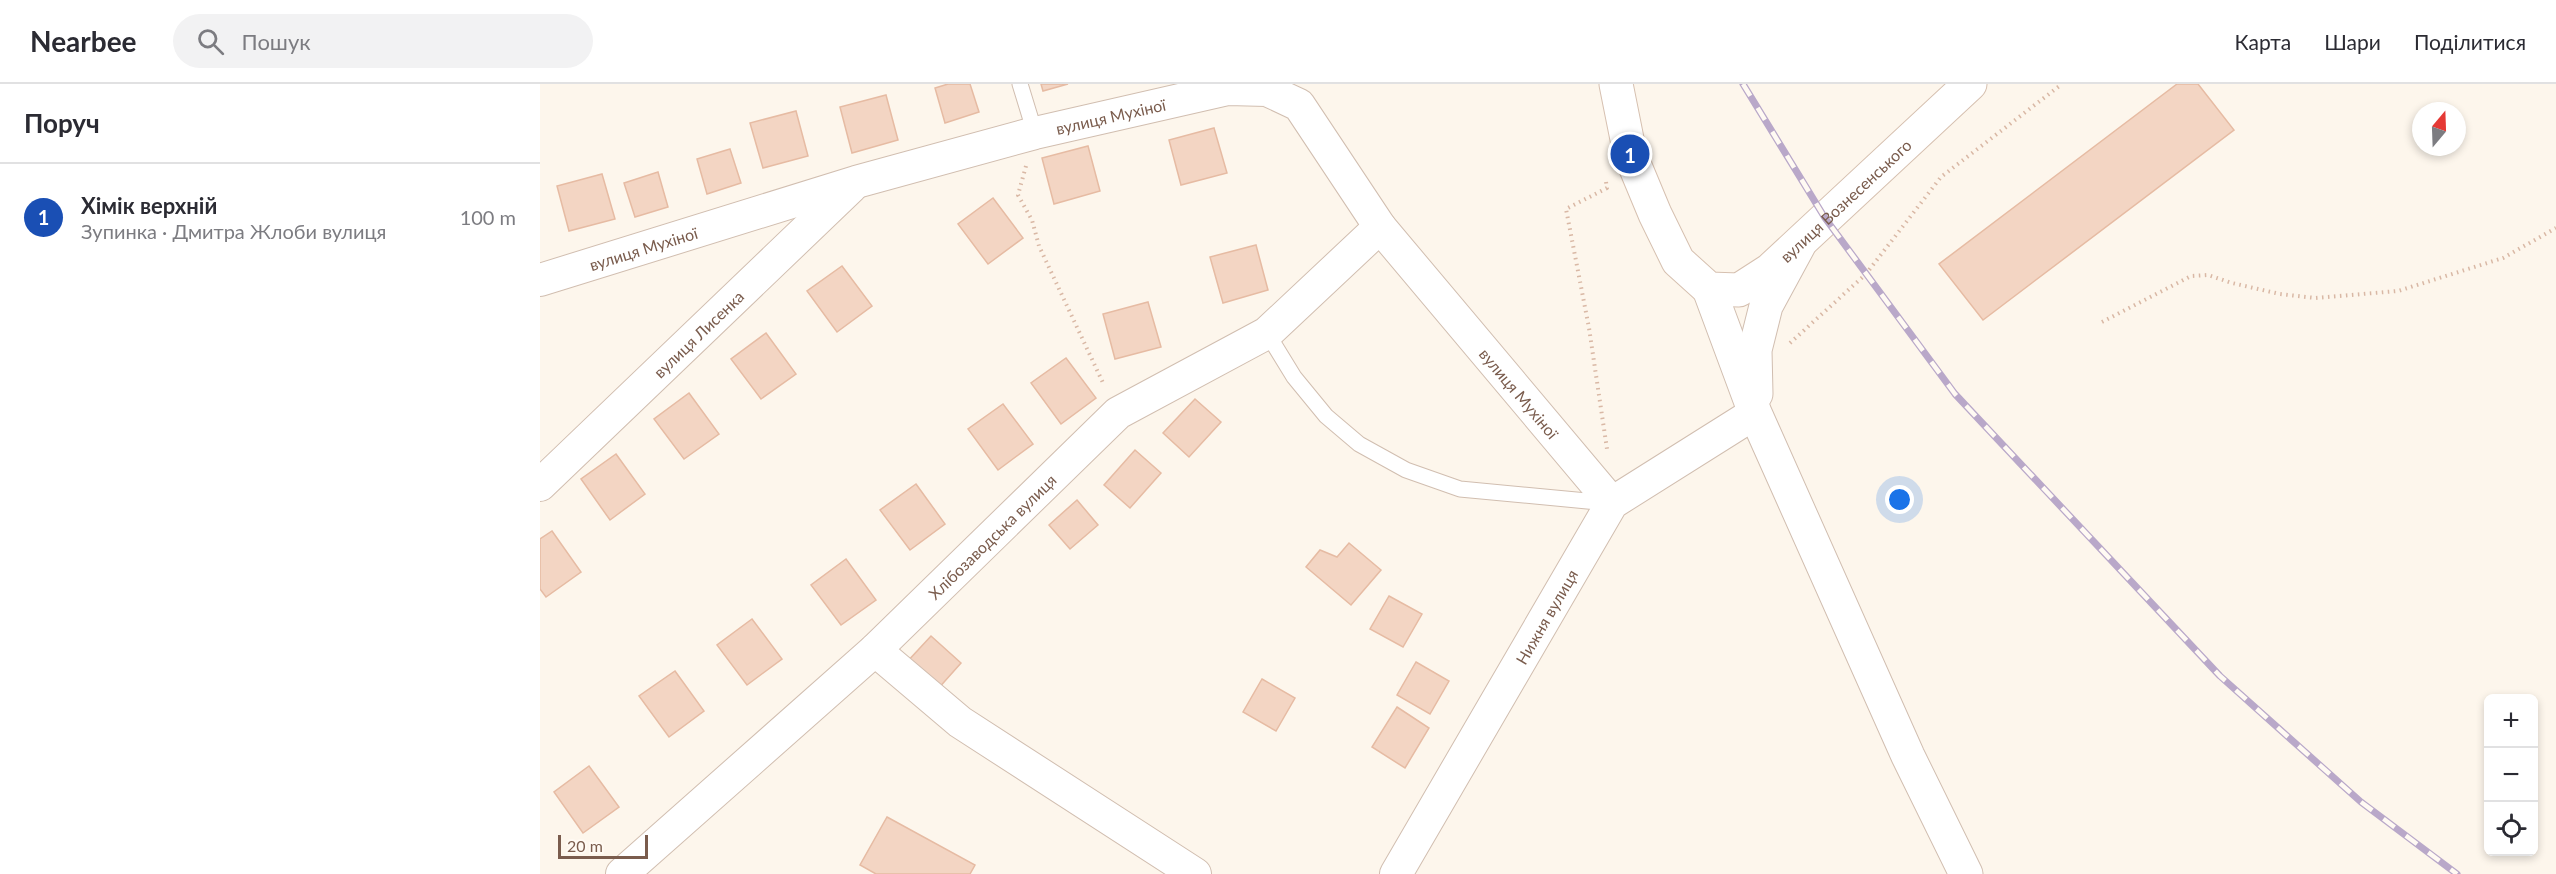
<!DOCTYPE html>
<html lang="uk">
<head>
<meta charset="utf-8">
<style>
	body { margin:0; font-family:Lato,sans-serif; background:#f2f2f3; color:#2b2b33 }
	.controls { position:absolute; right:18px; bottom:18px; display:grid; overflow:hidden; border-radius:9px; box-shadow:0 3px 9px #0003 }
	.controls button { width:54px; height:54px; display:grid; place-items:center; padding:0; border:0; border-bottom:2px solid #e1e1e2; background:#fff; color:#2b2b33; font:30px sans-serif }
	.compass { position:absolute; left:1872px; top:18px; width:54px; height:54px; border-radius:50%; background:#fff; box-shadow:0 3px 9px #0003; rotate:19deg }
	.scale { position:absolute; left:18px; bottom:15px; width:90px; box-sizing:border-box; padding-left:6px; border:3px solid #7a5c4d; border-top:0; font-size:16px; line-height:21px; white-space:nowrap; color:#7a5c4d; -webkit-text-stroke:4px #fffaf3; paint-order:stroke }
	.you { position:absolute; left:1360px; top:416px; width:21px; height:21px; margin:-15px; border:4px solid #fff; border-radius:50%; background:#1a73e8; box-shadow:0 0 0 9px #1a73e833 }
	.badge { display:grid; place-items:center; width:39px; height:39px; border-radius:50%; background:#e76f51; color:#fff; font-size:20px; font-weight:700 }
	.pin { position:absolute; translate:-50% -50%; border:3px solid #fff; box-shadow:0 2px 6px #0006 }
	.list { margin:0; padding:0; list-style:none }
	h2 { display:flex; justify-content:space-between; align-items:center; height:78px; margin:0; padding:0 24px; font-size:26px }
	h2 small { font-size:20px; font-weight:400; color:#7c7c81 }
	.list li { display:grid; grid-template-columns:39px 1fr auto; gap:18px; align-items:center; box-sizing:border-box; height:108px; padding:0 24px; border-top:2px solid #e1e1e2 }
	.list b { display:block; font-size:22px; white-space:nowrap }
	.list p { margin:0; font-size:20px; white-space:nowrap; color:#7c7c81 }
	.list em { font-size:20px; font-style:normal; color:#7c7c81 }
	.icon { flex:none; width:33px; height:33px; fill:none; stroke:currentColor; stroke-width:2; stroke-linecap:round; stroke-linejoin:round }
	.map { position:relative; flex:none; width:2016px; height:790px; overflow:hidden }
	header { display:flex; align-items:center; gap:36px; box-sizing:border-box; height:84px; padding:0 30px; background:#fff; border-bottom:2px solid #e1e1e2 }
	header strong { font-size:28px }
	nav { display:flex; gap:33px; margin-inline-start:auto; font-size:21px }
	.search { width:420px; height:54px; background:#f2f2f3; display:flex; align-items:center; gap:15px; box-sizing:border-box; padding:0 21px; border-radius:33px; color:#7c7c81; font-size:22px }
	main { display:flex }
	aside { flex:1; background:#fff }
	.map>svg:first-child { display:block }
	.building { fill:#f3d5c3; stroke:#e6bba3; stroke-width:1.5 }
	.lines { fill:none; stroke-linecap:round; stroke-linejoin:round }
	.service-casing { stroke:#d1beb0; stroke-width:17 }
	.minor-casing { stroke:#d1beb0; stroke-width:34 }
	.tertiary-casing { stroke:#d1beb0; stroke-width:35 }
	.secondary-casing { stroke:#d6c0b0; stroke-width:35 }
	.path { stroke:#d9b8a5; stroke-width:4; stroke-dasharray:1.5 4.5; stroke-linecap:butt }
	.service { stroke:#fff; stroke-width:15 }
	.minor { stroke:#fff; stroke-width:32 }
	.tertiary { stroke:#fff; stroke-width:33 }
	.secondary { stroke:#fff; stroke-width:33 }
	.rail-casing { stroke:#b9a8c9; stroke-width:7 }
	.rail { stroke:#fffaf3; stroke-width:4.5; stroke-dasharray:14; stroke-linecap:butt }
	.labels { text-anchor:middle; dominant-baseline:central; stroke-width:5; stroke-linejoin:round; paint-order:stroke }
	.street-label { font-size:16px; fill:#7a5c4d; stroke:#fffaf3 }
</style>
</head>
<body>
<header>
<strong>Nearbee</strong>
<div class="search"><svg class="icon" aria-label="search" viewBox="0 0 24 24"><circle cx="10" cy="10" r="6"/><path d="M15 15l6 6"/></svg>Пошук</div>
<nav><a>Карта</a><a>Шари</a><a>Поділитися</a></nav>
</header>
<main>
<aside>
<h2>Поруч<small></small></h2>
<ul class="list">
<li><span class="badge" style="background:#1a4fb4">1</span><div><b>Хімік верхній</b><p>Зупинка · Дмитра Жлоби вулиця</p></div><em>100 m</em></li>
</ul>
</aside>
<div class="map">
<svg width="2016" height="790" viewBox="0 0 2016 790">
	<rect width="100%" height="100%" fill="#fdf6ec"/>
	<g class="building">
		<polygon points="408,0 430,0 439,28 405,39 395,4"/>
		<polygon points="501,0 528,0 503,7"/>
		<polygon points="1637,0 1658,0 1694,46 1443,236 1399,180"/>
		<polygon points="346,11 358,56 312,69 300,23"/>
		<polygon points="256,27 268,72 223,84 210,39"/>
		<polygon points="674,44 687,89 641,101 629,56"/>
		<polygon points="548,62 560,107 514,120 502,74"/>
		<polygon points="190,65 201,99 167,110 157,75"/>
		<polygon points="118,88 128,123 95,133 84,99"/>
		<polygon points="62,90 75,135 29,147 17,102"/>
		<polygon points="453,114 483,154 448,180 418,140"/>
		<polygon points="716,161 728,206 683,219 670,173"/>
		<polygon points="302,182 332,222 297,248 267,207"/>
		<polygon points="608,218 621,263 575,275 563,230"/>
		<polygon points="226,249 256,290 221,315 191,275"/>
		<polygon points="526,274 556,314 521,340 491,299"/>
		<polygon points="149,309 179,350 144,375 114,335"/>
		<polygon points="655,315 681,338 649,373 623,349"/>
		<polygon points="463,320 493,360 458,386 428,345"/>
		<polygon points="595,366 621,389 590,424 564,401"/>
		<polygon points="76,370 105,410 70,436 41,395"/>
		<polygon points="376,400 405,440 370,466 340,426"/>
		<polygon points="537,416 558,441 530,465 509,441"/>
		<polygon points="12,447 41,488 6,513 0,505 0,455"/>
		<polygon points="809,459 841,486 811,521 766,483 780,466 797,473"/>
		<polygon points="306,475 336,516 301,541 271,501"/>
		<polygon points="849,512 882,530 863,563 830,545"/>
		<polygon points="212,535 242,575 207,601 177,561"/>
		<polygon points="391,552 421,579 397,606 366,579"/>
		<polygon points="876,578 909,597 890,630 857,611"/>
		<polygon points="135,587 164,627 129,653 99,612"/>
		<polygon points="722,595 755,614 736,647 703,628"/>
		<polygon points="857,623 889,644 865,684 832,663"/>
		<polygon points="49,682 79,723 43,749 14,708"/>
		<polygon points="347,733 435,781 430,790 336,790 320,781"/>
	</g>
	<g class="lines">
		<g class="service-casing">
			<g id="service">
				<polyline points="480,0 495,49"/>
				<polyline points="727,249 754,293 786,332 819,360 866,386 920,405 1068,419"/>
			</g>
		</g>
		<g class="minor-casing">
			<g id="minor">
				<path id="s1" d="M0,196L316,98L495,49L688,5L727,6L759,21L840,143L1072,419"/>
				<path id="s2" d="M0,401L311,103"/>
				<polyline points="335,566 420,638 655,790"/>
				<path id="s3" d="M82,790L335,566L578,329L727,249L840,143"/>
				<path id="s4" d="M856,790L1072,419L1215,329"/>
			</g>
		</g>
		<g class="tertiary-casing">
			<g id="tertiary">
				<polyline points="1169,205 1215,329 1368,672 1426,790"/>
				<polyline points="1216,310 1215,266 1226,222 1259,161"/>
			</g>
		</g>
		<g class="secondary-casing">
			<g id="secondary">
				<path id="s5" d="M1076,0L1090,70L1115,130L1138,177L1169,205L1199,206L1230,186L1430,0"/>
			</g>
		</g>
		<g class="path">
			<polyline points="486,82 478,111 492,136 499,162 564,301"/>
			<polyline points="1066,98 1067,104 1026,125 1049,244 1067,365"/>
			<polyline points="1562,238 1651,192 1668,191 1692,199 1740,210 1775,214 1858,207 1963,174 2016,144"/>
			<polyline points="1250,259 1326,190 1401,93 1522,0"/>
		</g>
		<use href="#service" class="service"/>
		<use href="#minor" class="minor"/>
		<use href="#tertiary" class="tertiary"/>
		<use href="#secondary" class="secondary"/>
		<g class="rail-casing">
			<polyline id="rail" points="1203,0 1285,134 1415,310 1680,592 1821,718 1917,790"/>
		</g>
		<use href="#rail" class="rail"/>
	</g>
	<g class="labels">
		<g class="street-label">
			<text stroke="none"><textPath href="#s1" startOffset="594">вулиця Мухіної</textPath></text>
			<text stroke="none"><textPath href="#s5" startOffset="400">вулиця Вознесенського</textPath></text>
			<text stroke="none"><textPath href="#s1" startOffset="108">вулиця Мухіної</textPath></text>
			<text stroke="none"><textPath href="#s2" startOffset="219">вулиця Лисенка</textPath></text>
			<text stroke="none"><textPath href="#s1" startOffset="1152">вулиця Мухіної</textPath></text>
			<text stroke="none"><textPath href="#s3" startOffset="501">Хлібозаводська вулиця</textPath></text>
			<text stroke="none"><textPath href="#s4" startOffset="298">Нижня вулиця</textPath></text>
		</g>
	</g>
</svg>
<div class="controls">
<button>+</button>
<button>−</button>
<button><svg class="icon" aria-label="locate" viewBox="0 0 24 24"><circle cx="12" cy="12" r="6"/><path d="M12 2v4M12 18v4M2 12h4M18 12h4"/></svg></button>
</div>
<svg class="compass" viewBox="-18 -18 36 36"><path d="M0-13l5 13h-10z" fill="#e53935"/><path d="M0 13l5-13h-10z" fill="#7c7c81"/></svg>
<div class="scale">20 m</div>
<div class="you"></div>
<div class="pin badge" style="left:1090px;top:70px;background:#1a4fb4">1</div>
</div>
</main>
</body>
</html>
